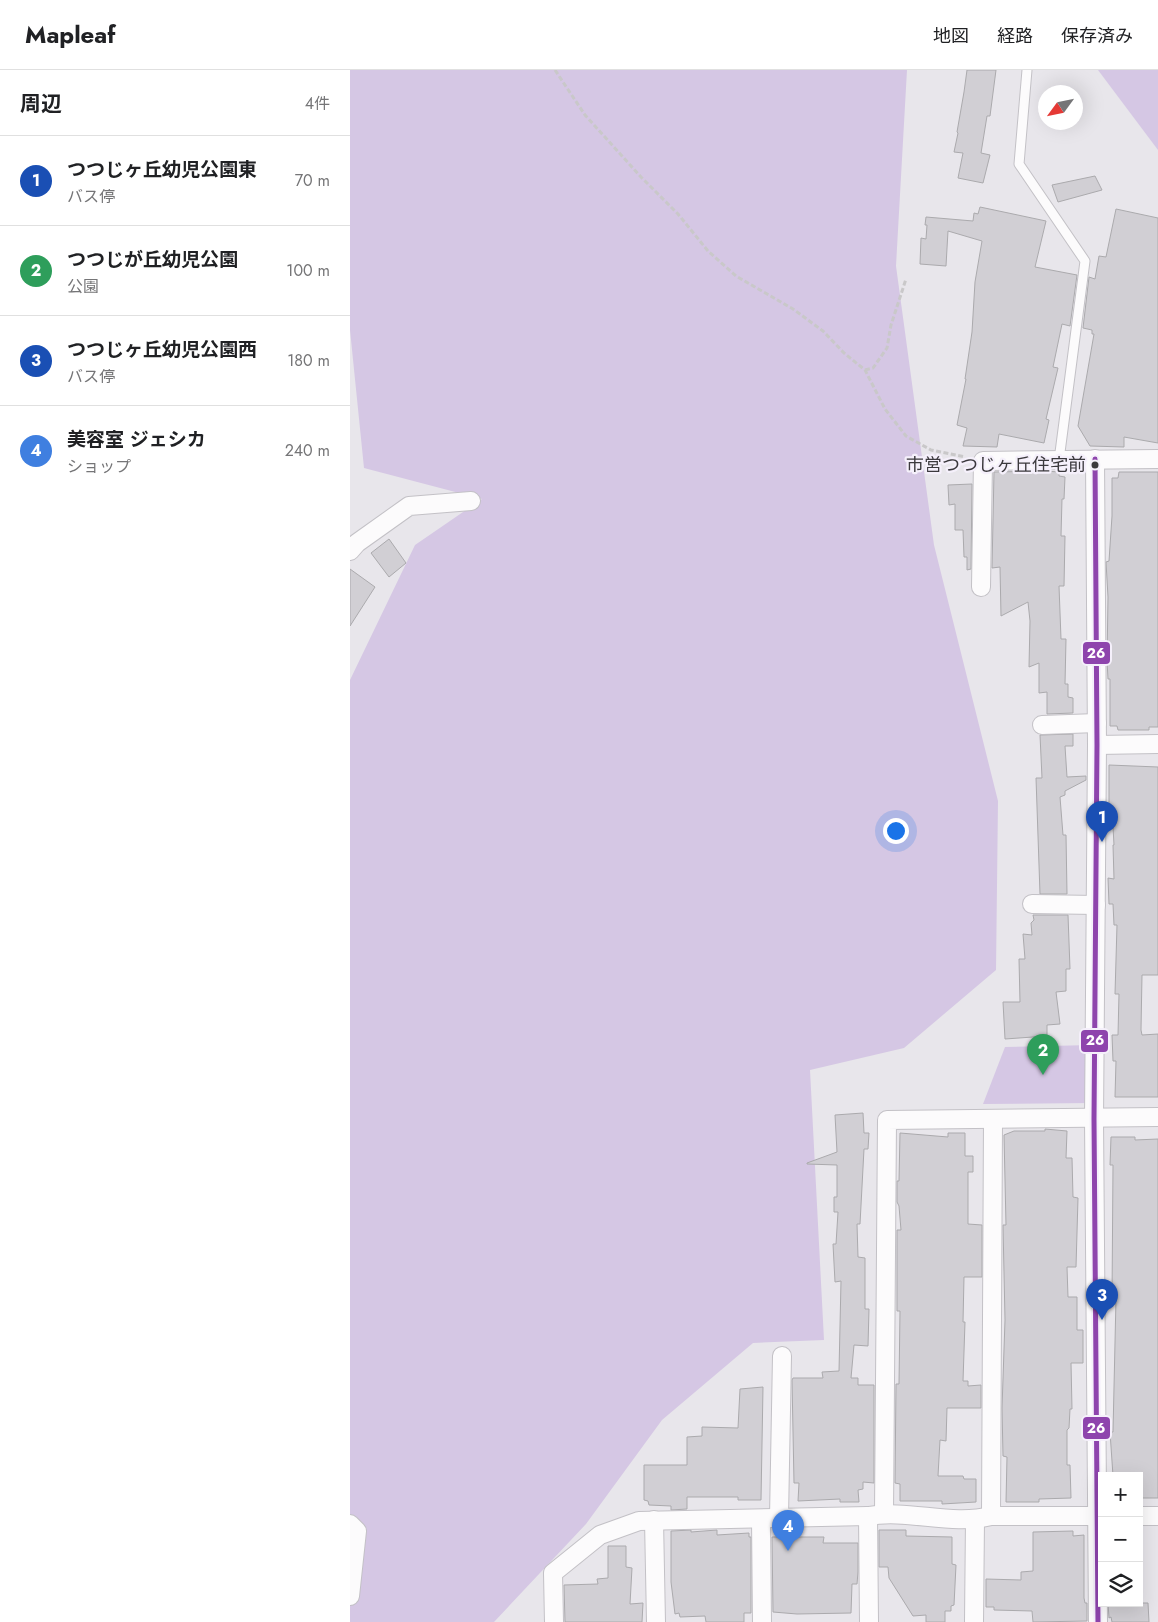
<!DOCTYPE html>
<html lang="ja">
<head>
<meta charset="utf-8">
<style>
	body { margin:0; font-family:Jost,"Noto Sans JP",sans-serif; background:#f2f2f2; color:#202124 }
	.controls { position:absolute; right:15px; bottom:15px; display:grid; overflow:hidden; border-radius:0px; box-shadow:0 5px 20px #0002 }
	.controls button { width:45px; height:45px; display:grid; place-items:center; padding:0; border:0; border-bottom:1px solid #e0e0e0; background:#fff; color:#202124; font:25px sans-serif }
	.compass { position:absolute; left:688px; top:15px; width:45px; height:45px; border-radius:50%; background:#fff; box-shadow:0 5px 20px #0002; rotate:237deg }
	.you { position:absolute; left:545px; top:760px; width:18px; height:18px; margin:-12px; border:4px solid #fff; border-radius:50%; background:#1a73e8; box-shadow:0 0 0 8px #1a73e833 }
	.badge { display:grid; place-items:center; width:32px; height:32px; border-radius:50%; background:#ea580c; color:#fff; font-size:16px; font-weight:700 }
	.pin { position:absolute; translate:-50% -41px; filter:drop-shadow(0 1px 2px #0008) }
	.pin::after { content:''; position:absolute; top:26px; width:18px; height:15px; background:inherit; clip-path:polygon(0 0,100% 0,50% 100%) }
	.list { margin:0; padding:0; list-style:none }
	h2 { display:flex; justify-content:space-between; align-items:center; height:65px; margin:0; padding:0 20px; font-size:21px }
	h2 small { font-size:16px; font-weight:400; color:#757577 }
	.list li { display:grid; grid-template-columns:32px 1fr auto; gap:15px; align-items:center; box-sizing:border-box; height:90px; padding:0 20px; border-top:1px solid #e0e0e0 }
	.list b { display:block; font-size:19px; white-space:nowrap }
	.list p { margin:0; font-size:16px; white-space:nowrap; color:#757577 }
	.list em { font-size:16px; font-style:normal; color:#757577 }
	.icon { flex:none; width:28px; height:28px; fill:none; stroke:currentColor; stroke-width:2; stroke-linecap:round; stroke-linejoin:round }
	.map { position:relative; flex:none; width:808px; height:1552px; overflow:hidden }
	header { display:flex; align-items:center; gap:30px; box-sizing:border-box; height:70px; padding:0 25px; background:#fff; border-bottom:1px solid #e0e0e0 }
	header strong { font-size:24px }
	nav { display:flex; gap:28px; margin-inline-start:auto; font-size:18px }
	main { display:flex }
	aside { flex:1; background:#fff }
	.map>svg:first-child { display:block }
	.green { fill:#d5c7e4 }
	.building { fill:#d1cfd4; stroke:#abaaad }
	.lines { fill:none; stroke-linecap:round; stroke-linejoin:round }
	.service-casing { stroke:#c3c1c6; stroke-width:11 }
	.minor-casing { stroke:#c3c1c6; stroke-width:20 }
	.path { stroke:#c9c8c9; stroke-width:3; stroke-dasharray:5 2.5; stroke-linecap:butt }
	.service { stroke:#fcfbfc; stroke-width:9 }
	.minor { stroke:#fcfbfc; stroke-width:18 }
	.bus-1-casing { stroke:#f5f0fb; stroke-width:9 }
	.bus-1 { stroke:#8e44ad; stroke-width:5 }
	.bus-dot { fill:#3b393d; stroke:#f5f0fb; stroke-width:2 }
	.labels { text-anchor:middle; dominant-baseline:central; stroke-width:4.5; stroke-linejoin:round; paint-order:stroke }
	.bus-label { font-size:18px; fill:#3b393d; stroke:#f5f0fb; text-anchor:end }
	.line-badge { stroke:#f5f0fb; stroke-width:2 }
	.badge-label { font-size:14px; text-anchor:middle; font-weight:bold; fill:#fff }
</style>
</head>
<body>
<header>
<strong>Mapleaf</strong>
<nav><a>地図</a><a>経路</a><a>保存済み</a></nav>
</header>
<main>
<aside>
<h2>周辺<small>4件</small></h2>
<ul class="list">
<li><span class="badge" style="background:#1a4fb4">1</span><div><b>つつじヶ丘幼児公園東</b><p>バス停</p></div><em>70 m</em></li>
<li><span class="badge" style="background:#2e9e5b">2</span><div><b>つつじが丘幼児公園</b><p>公園</p></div><em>100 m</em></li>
<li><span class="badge" style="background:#1a4fb4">3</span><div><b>つつじヶ丘幼児公園西</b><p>バス停</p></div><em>180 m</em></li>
<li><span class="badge" style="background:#3f7fe0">4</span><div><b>美容室 ジェシカ</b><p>ショップ</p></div><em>240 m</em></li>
</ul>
</aside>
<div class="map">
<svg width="808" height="1552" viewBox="0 0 808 1552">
	<rect width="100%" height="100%" fill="#e8e6eb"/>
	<g class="green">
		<polygon points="0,0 557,0 546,196 584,475 648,731 646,900 554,978 460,1000 474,1270 403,1273 312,1350 236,1454 144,1552 0,1552 0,610 65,475 132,429 14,398 0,260"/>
		<polygon points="748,0 808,0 808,80"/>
		<polygon points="742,975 742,1033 633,1034 655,977"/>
	</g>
	<g class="building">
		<polygon points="617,0 646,0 640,46 637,46 631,83 640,85 633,113 608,108 613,83 604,82 608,63 607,62 614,22"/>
		<polygon points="745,106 752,120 708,132 702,115"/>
		<polygon points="630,137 696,151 685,197 727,205 720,256 712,254 703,297 708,298 696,349 699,350 694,373 649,364 647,377 613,376 617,358 607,355 616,309 615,309 622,262 625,212 632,171 598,161 596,196 570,194 571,168 576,169 577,155 575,155 576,147 623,151 624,143 628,144"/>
		<polygon points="766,139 808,148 808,373 774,367 774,377 740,376 728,356 744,264 742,264 742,260 733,258 739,207 745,209 749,186 756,187"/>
		<polygon points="696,401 709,402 709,406 715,407 714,429 712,429 711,466 715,466 714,516 709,516 711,569 716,569 715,614 718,614 718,627 723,628 723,643 697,644 697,622 689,623 689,593 679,597 680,551 678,532 651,546 650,497 642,498 644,402"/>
		<polygon points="769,402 808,402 808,657 799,657 799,660 768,660 767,656 760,656 760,609 758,609 757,591 758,527 756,492 759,491 762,446 762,408 768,408"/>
		<polygon points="622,414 621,499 617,500 617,487 614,487 613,460 605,460 605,434 599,435 598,415"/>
		<polygon points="39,469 56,493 39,507 21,483"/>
		<polygon points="0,499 25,517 0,556"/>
		<polygon points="723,664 723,676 715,676 717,707 736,706 736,710 715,721 715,725 710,727 713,765 716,765 717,824 690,824 686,708 692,708 690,665"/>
		<polygon points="759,695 808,697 808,905 792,905 791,960 792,965 808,964 808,1027 765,1027 766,991 763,991 762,965 768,965 769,924 765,924 767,855 764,855 763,834 759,834 758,808 764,809 763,775 764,775 762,739 759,739"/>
		<polygon points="683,845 718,845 720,899 716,899 716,921 706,922 710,954 697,955 697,966 655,969 653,932 670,932 669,889 675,889 673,864 682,865 681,853 684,850"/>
		<polygon points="513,1043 514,1063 519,1063 518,1079 514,1079 510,1154 507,1154 508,1187 515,1188 515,1239 519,1239 518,1276 504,1275 501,1308 508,1308 508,1315 524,1315 524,1413 513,1412 513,1419 508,1420 509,1432 490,1432 490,1429 448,1431 449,1413 444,1413 442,1310 443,1308 473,1308 472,1302 489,1301 491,1211 485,1212 483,1174 486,1174 488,1142 484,1142 484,1127 487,1127 487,1095 457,1094 457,1093 487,1082 485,1045"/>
		<polygon points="695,1059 717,1061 716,1088 722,1088 723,1127 728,1128 726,1197 717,1197 718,1227 727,1227 727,1260 733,1260 733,1293 721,1293 722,1339 720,1339 719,1358 717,1360 717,1395 720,1395 721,1428 689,1429 689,1432 656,1432 657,1387 653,1386 652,1338 655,1250 653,1155 656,1155 654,1065 664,1061 695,1061"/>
		<polygon points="550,1063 598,1067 598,1063 615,1063 615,1086 623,1086 623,1102 618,1102 618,1154 632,1155 632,1207 614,1207 613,1252 615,1252 613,1311 618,1311 618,1316 631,1315 631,1338 597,1338 596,1371 590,1370 588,1406 613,1406 614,1409 626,1409 626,1432 592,1434 592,1431 550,1431 550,1414 545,1413 546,1314 549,1314 550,1241 547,1241 547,1160 551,1160 549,1136 547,1132 547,1111 549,1111"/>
		<polygon points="761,1067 785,1067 785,1070 808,1069 808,1428 789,1428 789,1406 763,1406 760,1362 763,1362 766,1228 762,1229 763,1095 760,1095"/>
		<polygon points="413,1317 411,1430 388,1430 388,1427 337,1427 337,1439 321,1440 321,1436 299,1435 298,1431 294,1430 294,1395 337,1395 337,1367 352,1366 352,1357 388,1358 390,1319"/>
		<polygon points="341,1460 341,1462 367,1460 367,1465 399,1463 399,1467 401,1467 401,1543 394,1543 394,1552 356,1552 355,1546 330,1547 329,1543 325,1544 321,1512 321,1461"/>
		<polygon points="529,1460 556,1460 556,1466 602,1467 602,1494 606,1495 604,1535 601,1536 601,1541 595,1541 595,1552 576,1552 576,1545 563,1546 539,1508 538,1497 529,1497"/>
		<polygon points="723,1461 723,1466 734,1465 734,1528 735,1533 737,1533 737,1551 683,1552 682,1541 644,1540 644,1537 636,1537 636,1509 671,1510 671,1502 683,1501 683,1462"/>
		<polygon points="422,1467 474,1467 473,1473 508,1473 508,1502 507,1514 502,1514 501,1543 447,1544 423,1542"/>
		<polygon points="258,1476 276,1476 276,1497 282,1498 280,1534 293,1533 292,1552 215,1552 214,1515 248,1514 247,1509 258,1508"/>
		<polygon points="758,1533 798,1533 799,1552 762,1552 761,1547 759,1548"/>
	</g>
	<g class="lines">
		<g class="service-casing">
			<polyline id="service" points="677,0 669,94 735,191 709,390"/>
		</g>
		<g class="minor-casing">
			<g id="minor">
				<polyline points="745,389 747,675 744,1049 748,1552"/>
				<polyline points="0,481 7,473 59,436 121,431"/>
				<polyline points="631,517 633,391 808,389"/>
				<polyline points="692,655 747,653"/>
				<polyline points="747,675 808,674"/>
				<polyline points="682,834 746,835"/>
				<polyline points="534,1443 537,1050 808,1047"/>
				<polyline points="518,1446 519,1552"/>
				<polyline points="641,1446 643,1050"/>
				<polyline points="789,1446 808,1446"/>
				<polyline points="429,1447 432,1286"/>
				<polyline points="411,1449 412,1552"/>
				<polyline points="304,1450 306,1552"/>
				<polyline points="0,1454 7,1461 0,1526"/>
				<path d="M204,1552L203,1503L250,1465L289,1451L518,1446C559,1439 601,1456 641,1446H752"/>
				<polyline points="624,1552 625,1450"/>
			</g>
		</g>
		<g class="path">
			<polyline points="205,0 235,45 291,107 328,144 358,181 386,206 443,239 473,261 494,283 515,300 535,339 556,366 581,380 615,387"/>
			<polyline points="515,300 523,298 537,278 541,255 556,209"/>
		</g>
		<use href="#service" class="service"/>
		<use href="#minor" class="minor"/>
		<g class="bus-1-casing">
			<polyline id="bus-1" points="745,389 747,675 744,1049 748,1552"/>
		</g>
		<use href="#bus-1" class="bus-1"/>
	</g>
	<circle class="bus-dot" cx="745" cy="395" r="4.5"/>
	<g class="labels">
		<g class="bus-label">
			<text x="736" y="395">市営つつじヶ丘住宅前</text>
		</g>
	</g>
	<g class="line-badge">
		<rect x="732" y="571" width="29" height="24" rx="5" fill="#8e44ad"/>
		<rect x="730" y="959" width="29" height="24" rx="5" fill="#8e44ad"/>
		<rect x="732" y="1346" width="29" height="24" rx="5" fill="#8e44ad"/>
	</g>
	<g class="badge-label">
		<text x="746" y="588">26</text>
		<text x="745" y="975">26</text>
		<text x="746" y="1363">26</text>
	</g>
</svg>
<div class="controls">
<button>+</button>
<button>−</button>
<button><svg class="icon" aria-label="layers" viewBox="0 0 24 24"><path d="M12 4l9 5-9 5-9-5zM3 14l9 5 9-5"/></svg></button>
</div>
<svg class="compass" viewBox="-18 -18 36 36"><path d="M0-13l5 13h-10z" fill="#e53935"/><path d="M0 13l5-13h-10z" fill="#757577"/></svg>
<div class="you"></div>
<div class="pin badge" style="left:752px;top:772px;background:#1a4fb4">1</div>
<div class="pin badge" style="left:693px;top:1005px;background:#2e9e5b">2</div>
<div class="pin badge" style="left:752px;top:1250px;background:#1a4fb4">3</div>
<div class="pin badge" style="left:438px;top:1481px;background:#3f7fe0">4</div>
</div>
</main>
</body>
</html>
